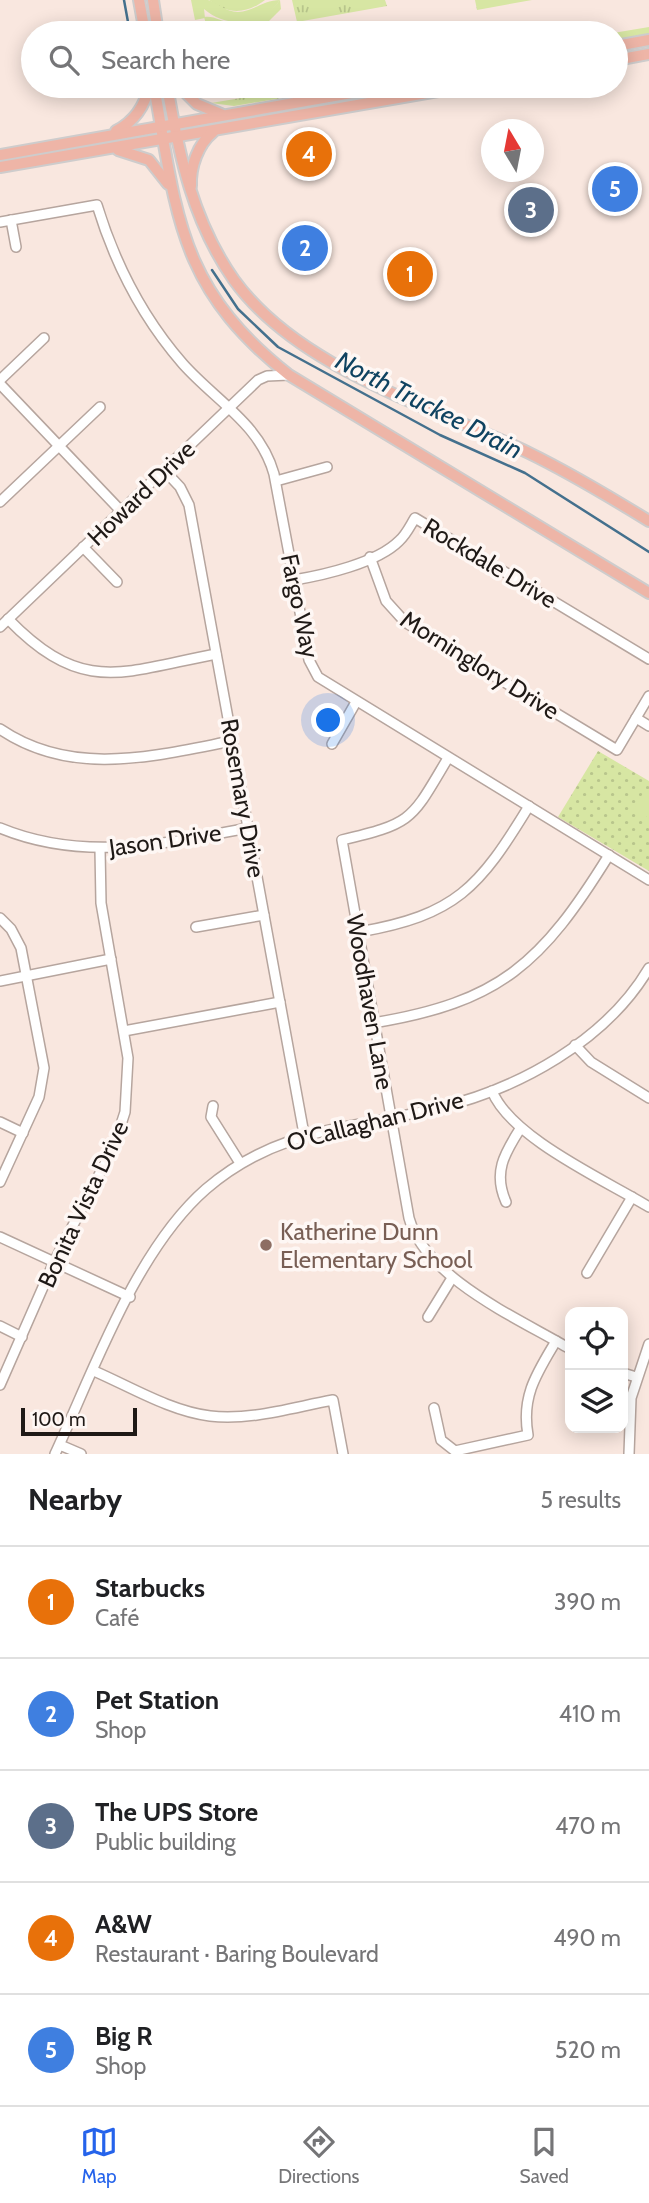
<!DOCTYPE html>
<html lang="en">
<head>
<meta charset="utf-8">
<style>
	body { margin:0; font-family:Cabin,sans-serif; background:#f6f6f6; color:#202124 }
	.controls { position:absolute; right:21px; bottom:21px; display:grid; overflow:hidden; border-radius:14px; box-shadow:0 4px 18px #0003 }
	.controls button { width:63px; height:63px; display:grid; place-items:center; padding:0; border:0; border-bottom:2px solid #e0e0e0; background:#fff; color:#202124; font:35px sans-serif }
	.compass { position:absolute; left:481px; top:119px; width:63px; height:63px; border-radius:50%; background:#fff; box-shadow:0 4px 18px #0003; rotate:350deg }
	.scale { position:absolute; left:21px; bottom:18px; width:116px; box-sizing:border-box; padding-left:7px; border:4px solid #1f1916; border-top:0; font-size:19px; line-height:24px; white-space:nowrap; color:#1f1916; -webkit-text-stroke:5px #fef7f4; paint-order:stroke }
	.you { position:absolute; left:329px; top:721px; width:24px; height:24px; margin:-18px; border:5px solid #fff; border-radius:50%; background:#1a73e8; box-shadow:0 0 0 10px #1a73e833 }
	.badge { display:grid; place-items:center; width:46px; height:46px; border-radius:50%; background:#2563eb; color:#fff; font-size:23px; font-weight:700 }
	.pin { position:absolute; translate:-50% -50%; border:4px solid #fff; box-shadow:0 2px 7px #0006 }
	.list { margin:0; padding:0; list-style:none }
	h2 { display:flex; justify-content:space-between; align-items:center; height:91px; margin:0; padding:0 28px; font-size:30px }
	h2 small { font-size:23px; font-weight:400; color:#757577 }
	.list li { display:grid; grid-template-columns:46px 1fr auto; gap:21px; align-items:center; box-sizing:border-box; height:112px; padding:0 28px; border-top:2px solid #e0e0e0 }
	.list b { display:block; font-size:26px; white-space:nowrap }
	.list p { margin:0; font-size:23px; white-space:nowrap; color:#757577 }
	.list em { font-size:23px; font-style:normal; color:#757577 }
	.icon { flex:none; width:38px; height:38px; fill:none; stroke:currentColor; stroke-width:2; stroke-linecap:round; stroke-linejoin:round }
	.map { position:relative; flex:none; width:649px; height:1454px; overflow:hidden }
	.search { position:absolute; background:#fff; box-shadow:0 4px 18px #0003; left:21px; right:21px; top:21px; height:77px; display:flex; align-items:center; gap:18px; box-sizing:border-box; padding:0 24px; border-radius:38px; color:#757577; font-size:26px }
	.sheet { height:651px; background:#fff }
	nav { display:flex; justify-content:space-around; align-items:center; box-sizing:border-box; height:98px; border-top:2px solid #e0e0e0; background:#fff; font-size:19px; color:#757577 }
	nav a { display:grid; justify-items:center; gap:4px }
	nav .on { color:#2563eb }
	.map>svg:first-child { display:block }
	.grass { fill:url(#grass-tufts) }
	.park { fill:url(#park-dots) }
	.pitch { fill:#d7e6a3 }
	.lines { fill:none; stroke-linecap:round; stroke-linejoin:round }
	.stream { stroke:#44708d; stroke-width:2.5 }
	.minor-casing { stroke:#b6a59e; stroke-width:12 }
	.major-casing { stroke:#cecccc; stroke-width:14 }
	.minor { stroke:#fff; stroke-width:9 }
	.major { stroke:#eeb5a7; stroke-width:10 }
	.education-dot { fill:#8d6e63; stroke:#fef7f4; stroke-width:2.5 }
	.labels { text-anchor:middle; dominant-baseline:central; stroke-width:7; stroke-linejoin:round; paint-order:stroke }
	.street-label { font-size:24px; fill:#1f1916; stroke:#fef7f4 }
	.education-label { font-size:24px; fill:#785e54; stroke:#fef7f4; text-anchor:start }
	.water-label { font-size:26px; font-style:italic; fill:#0f4361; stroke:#fef7f4 }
</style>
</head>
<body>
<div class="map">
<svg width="649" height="1454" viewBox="0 0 649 1454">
	<defs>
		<pattern id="grass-tufts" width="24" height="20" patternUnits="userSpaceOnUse" patternTransform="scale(1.75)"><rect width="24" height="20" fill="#d7e6a3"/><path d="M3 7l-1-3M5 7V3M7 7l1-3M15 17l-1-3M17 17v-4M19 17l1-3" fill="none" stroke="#b8c58c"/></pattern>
		<pattern id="park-dots" width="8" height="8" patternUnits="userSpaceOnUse" patternTransform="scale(1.75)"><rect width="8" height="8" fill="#d7e6a3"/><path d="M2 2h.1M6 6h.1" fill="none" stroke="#b8c58c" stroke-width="1.8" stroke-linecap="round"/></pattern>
	</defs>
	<rect width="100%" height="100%" fill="#f9e7df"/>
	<g class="grass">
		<path d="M209,0H265C247,14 228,15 209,0Z"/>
		<path d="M280,0L281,9L269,21L208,31L204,17C214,15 221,22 231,22C249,24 270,14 280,0Z"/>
		<polygon points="292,0 385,0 387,6 297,22"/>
		<polygon points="475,0 532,0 477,10"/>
		<polygon points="649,27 649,34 616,40 616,33 613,33"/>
		<polygon points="314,86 353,86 234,106 211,103"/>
	</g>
	<polygon class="park" points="598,751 649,781 649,871 558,817"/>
	<g class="pitch">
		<path d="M191,0C196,0 203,0 208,0C219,3 225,12 238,12C254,11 264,0 280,0C262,26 227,29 204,9L205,18L195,20Z"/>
		<polygon points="645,790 649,792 649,818 633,810"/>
	</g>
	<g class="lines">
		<g class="stream">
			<polyline points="124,0 130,33"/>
			<polyline points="212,270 238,309 278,347 440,435 525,473 649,552"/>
		</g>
		<g class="minor-casing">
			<g id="minor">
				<polyline points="11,220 16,247"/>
				<path d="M0,222L97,205C115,264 142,317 183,364C216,401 260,424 274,474L309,660L318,677L649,880"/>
				<polyline points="0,380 44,338"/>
				<polyline points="0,384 121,511"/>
				<polyline points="164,470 180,487 189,505 304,1134"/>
				<polyline points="276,481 327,467"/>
				<polyline points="0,502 100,407"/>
				<polyline points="83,547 117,582"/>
				<polyline points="370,557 386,601 405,622 617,750 649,696"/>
				<path d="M294,580C324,575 377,563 399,541C406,535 410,526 415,518L649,659"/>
				<path d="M8,619C83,696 122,672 216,654"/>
				<polyline points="0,627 258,380 267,376 289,375"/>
				<polyline points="636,718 649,726"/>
				<path d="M0,729C72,778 154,756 232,741"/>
				<polyline points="332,744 356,702"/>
				<path d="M448,758C411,820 414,823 342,840L409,1218C426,1279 518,1318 570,1349"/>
				<path d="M0,828C82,862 164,844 248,828"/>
				<polyline points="0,918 11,929 21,948 44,1068 39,1097 0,1182"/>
				<polyline points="196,927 264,915"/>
				<path d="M359,932C456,915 479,888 529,806"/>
				<polyline points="0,981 111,959"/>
				<path d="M373,1023C501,1002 542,963 609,855"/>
				<polyline points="124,1031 280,1002"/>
				<polyline points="575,1045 591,1062 649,1098"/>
				<path d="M492,1091C511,1138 605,1180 649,1207"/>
				<polyline points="213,1106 211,1117 240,1163"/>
				<polyline points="0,1122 23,1133"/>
				<path d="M506,1202C493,1173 504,1154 520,1129"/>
				<polyline points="0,1237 130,1297"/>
				<polyline points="587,1273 632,1197"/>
				<polyline points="428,1317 452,1278"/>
				<polyline points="0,1326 22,1337"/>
				<path d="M94,1371C131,1387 170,1411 210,1416C250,1421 294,1407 333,1400L343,1454"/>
				<polyline points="623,1373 636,1377"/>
				<polyline points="0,1385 54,1262 114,1146 125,1112 128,1058 101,903 100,849"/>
				<path d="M434,1408L441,1440L455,1451L528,1435C521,1396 537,1373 556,1341"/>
				<polyline points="60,1445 81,1454"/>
				<path d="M55,1454C94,1370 136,1250 206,1189C278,1127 352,1129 438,1108C518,1089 606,1041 649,968"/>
				<polyline points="629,1454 631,1398 649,1344"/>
			</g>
		</g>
		<g class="major-casing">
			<g id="major">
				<polyline points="139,0 145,33"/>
				<polyline points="153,0 158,33"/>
				<polyline points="616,46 649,40"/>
				<polyline points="616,60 649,54"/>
				<path d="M154,86C177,215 178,288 289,375L649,593"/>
				<path d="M167,86C179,155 193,222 234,280C299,370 432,406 529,453C570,473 610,497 649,521"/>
				<polyline points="179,86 197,104 221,114"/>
				<path d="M116,131C135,121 145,106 149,86"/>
				<polyline points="118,150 149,160 168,184"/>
				<polyline points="0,155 391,86"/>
				<polyline points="0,167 467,86"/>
				<path d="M191,186C190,167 198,144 213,132"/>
			</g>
		</g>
		<use href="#minor" class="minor"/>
		<use href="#major" class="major"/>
	</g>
	<circle class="education-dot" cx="266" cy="1245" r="7"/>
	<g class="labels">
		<g class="street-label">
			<text transform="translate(141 493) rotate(-44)">Howard Drive</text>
			<text transform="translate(490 563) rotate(31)">Rockdale Drive</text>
			<text transform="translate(300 606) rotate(78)">Fargo Way</text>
			<text transform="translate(480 665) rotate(32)">Morninglory Drive</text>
			<text transform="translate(243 798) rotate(80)">Rosemary Drive</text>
			<text transform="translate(165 840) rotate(-8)">Jason Drive</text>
			<text transform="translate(370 1002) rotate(80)">Woodhaven Lane</text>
			<text transform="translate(375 1121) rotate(-14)">O'Callaghan Drive</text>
			<text transform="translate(83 1204) rotate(-65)">Bonita Vista Drive</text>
		</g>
		<g class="education-label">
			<text x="280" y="1231">Katherine Dunn<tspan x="280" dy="28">Elementary School</tspan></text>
		</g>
		<g class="water-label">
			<text transform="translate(429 405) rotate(27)">North Truckee Drain</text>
		</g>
	</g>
</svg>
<div class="controls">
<button><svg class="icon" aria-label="locate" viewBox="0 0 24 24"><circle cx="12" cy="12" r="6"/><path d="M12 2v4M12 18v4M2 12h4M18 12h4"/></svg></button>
<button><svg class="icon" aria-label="layers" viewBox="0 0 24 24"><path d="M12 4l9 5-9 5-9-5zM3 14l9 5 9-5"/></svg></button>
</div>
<svg class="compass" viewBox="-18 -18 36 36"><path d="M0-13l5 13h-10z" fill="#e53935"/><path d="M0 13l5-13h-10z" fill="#757577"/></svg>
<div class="scale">100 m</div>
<div class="you"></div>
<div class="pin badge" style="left:410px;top:274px;background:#e8710a">1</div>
<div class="pin badge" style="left:305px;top:248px;background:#3f7fe0">2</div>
<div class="pin badge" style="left:531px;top:210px;background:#5c6f8a">3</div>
<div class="pin badge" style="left:309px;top:154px;background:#e8710a">4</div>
<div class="pin badge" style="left:615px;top:189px;background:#3f7fe0">5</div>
<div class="search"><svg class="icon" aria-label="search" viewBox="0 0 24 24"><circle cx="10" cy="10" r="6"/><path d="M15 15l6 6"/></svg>Search here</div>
</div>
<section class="sheet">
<h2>Nearby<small>5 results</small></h2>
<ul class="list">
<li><span class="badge" style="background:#e8710a">1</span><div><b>Starbucks</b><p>Café</p></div><em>390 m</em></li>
<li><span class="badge" style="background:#3f7fe0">2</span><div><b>Pet Station</b><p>Shop</p></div><em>410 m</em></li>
<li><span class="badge" style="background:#5c6f8a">3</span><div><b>The UPS Store</b><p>Public building</p></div><em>470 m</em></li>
<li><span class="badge" style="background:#e8710a">4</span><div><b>A&amp;W</b><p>Restaurant · Baring Boulevard</p></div><em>490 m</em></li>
<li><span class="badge" style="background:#3f7fe0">5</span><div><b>Big R</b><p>Shop</p></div><em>520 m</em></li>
</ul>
</section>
<nav>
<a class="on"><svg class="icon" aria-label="map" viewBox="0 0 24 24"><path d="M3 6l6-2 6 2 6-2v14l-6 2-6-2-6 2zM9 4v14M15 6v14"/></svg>Map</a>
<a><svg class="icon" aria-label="directions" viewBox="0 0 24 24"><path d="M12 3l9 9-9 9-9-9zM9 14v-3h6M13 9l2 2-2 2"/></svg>Directions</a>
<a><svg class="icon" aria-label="saved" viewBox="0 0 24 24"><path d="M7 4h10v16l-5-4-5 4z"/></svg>Saved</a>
</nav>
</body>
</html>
